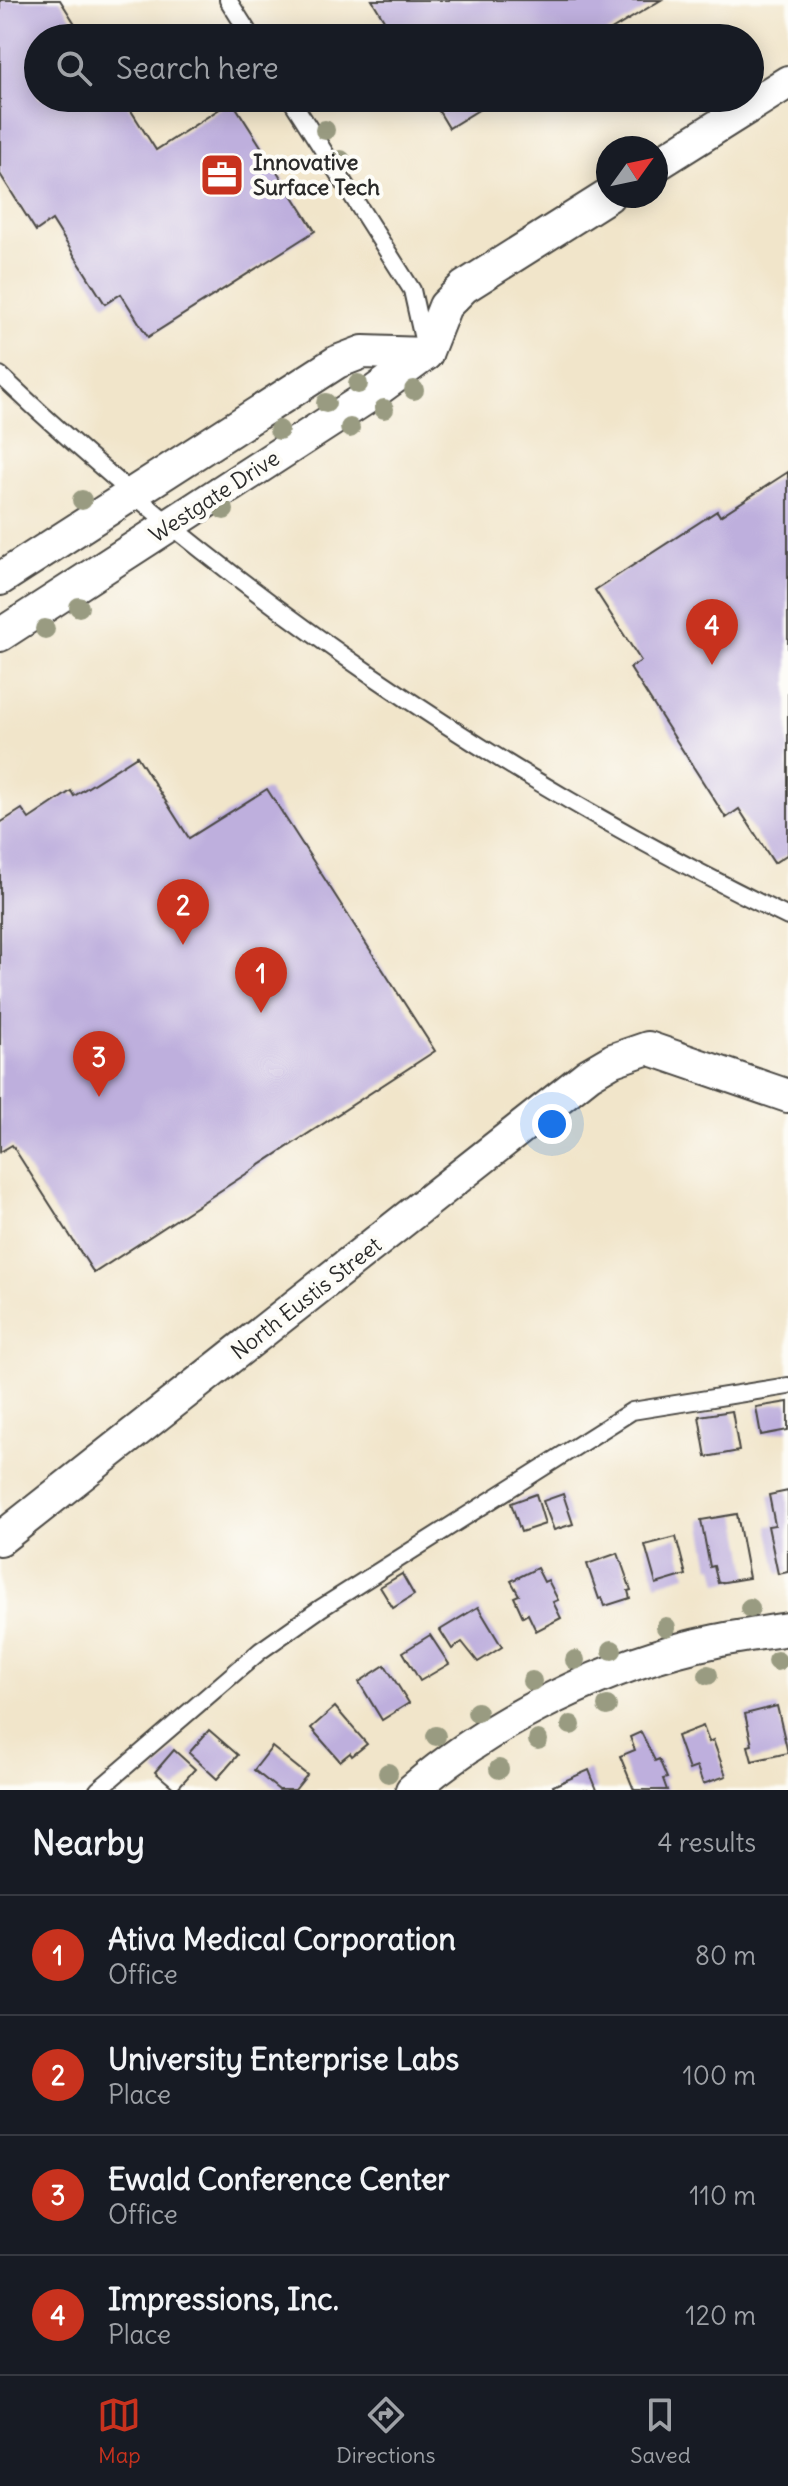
<!DOCTYPE html>
<html lang="en">
<head>
<meta charset="utf-8">
<style>
	body { margin:0; font-family:Delius,sans-serif; background:#20242c; color:#f1f3f6 }
	.compass { position:absolute; left:596px; top:136px; width:72px; height:72px; border-radius:50%; background:#171b24; box-shadow:0 4px 20px #0003; rotate:57deg }
	.you { position:absolute; left:552px; top:1124px; width:28px; height:28px; margin:-20px; border:6px solid #fff; border-radius:50%; background:#1a73e8; box-shadow:0 0 0 12px #1a73e833 }
	.badge { display:grid; place-items:center; width:52px; height:52px; border-radius:50%; background:#c8321e; color:#fff; font-size:26px; font-weight:700 }
	.pin { position:absolute; translate:-50% -66px; filter:drop-shadow(0 2px 4px #0008) }
	.pin::after { content:''; position:absolute; top:42px; width:28px; height:24px; background:inherit; clip-path:polygon(0 0,100% 0,50% 100%) }
	.list { margin:0; padding:0; list-style:none }
	h2 { display:flex; justify-content:space-between; align-items:center; height:104px; margin:0; padding:0 32px; font-size:34px }
	h2 small { font-size:26px; font-weight:400; color:#9ea1a6 }
	.list li { display:grid; grid-template-columns:52px 1fr auto; gap:24px; align-items:center; box-sizing:border-box; height:120px; padding:0 32px; border-top:2px solid #363941 }
	.list b { display:block; font-size:30px; white-space:nowrap }
	.list p { margin:0; font-size:26px; white-space:nowrap; color:#9ea1a6 }
	.list em { font-size:26px; font-style:normal; color:#9ea1a6 }
	.icon { flex:none; width:44px; height:44px; fill:none; stroke:currentColor; stroke-width:2; stroke-linecap:round; stroke-linejoin:round }
	.map { position:relative; flex:none; width:788px; height:1790px; overflow:hidden }
	.search { position:absolute; background:#171b24; box-shadow:0 4px 20px #0003; left:24px; right:24px; top:24px; height:88px; display:flex; align-items:center; gap:20px; box-sizing:border-box; padding:0 28px; border-radius:44px; color:#9ea1a6; font-size:30px }
	.sheet { height:584px; background:#171b24 }
	nav { display:flex; justify-content:space-around; align-items:center; box-sizing:border-box; height:112px; border-top:2px solid #363941; background:#171b24; font-size:22px; color:#9ea1a6 }
	nav a { display:grid; justify-items:center; gap:4px }
	nav .on { color:#c8321e }
	.map>svg:first-child { display:block }
	.building { fill:#beafdd }
	.lines { fill:none; stroke-linecap:round; stroke-linejoin:round }
	.lane-casing { stroke:#494743; stroke-width:20 }
	.street-casing { stroke:#494743; stroke-width:36 }
	.lane { stroke:#fff; stroke-width:16 }
	.street { stroke:#fff; stroke-width:32 }
	.tree { fill:#999b81 }
	.labels { text-anchor:middle; dominant-baseline:central; stroke-width:8; stroke-linejoin:round; paint-order:stroke }
	.poi-label { font-size:22px; font-weight:bold; fill:#2b2b2b; stroke:#fdfcf7; text-anchor:start }
	.street-label { font-size:22px; fill:#2b2b2b; stroke:#fdfcf7 }
</style>
</head>
<body>
<div class="map">
<svg width="788" height="1790" viewBox="0 0 788 1790">
	<rect width="100%" height="100%" fill="#fdfcf7"/>
	<filter id="ink" filterUnits="userSpaceOnUse"><feTurbulence type="fractalNoise" baseFrequency=".0125" numOctaves="2"/><feDisplacementMap in="SourceGraphic" scale="16" xChannelSelector="R" yChannelSelector="G"/><feConvolveMatrix kernelMatrix="1 2 1 2 8 2 1 2 1" color-interpolation-filters="sRGB"/></filter>
	<filter id="wash" filterUnits="userSpaceOnUse"><feTurbulence type="fractalNoise" baseFrequency=".006" numOctaves="4" result="noise"/><feDisplacementMap in="SourceGraphic" scale="32" xChannelSelector="R" yChannelSelector="G"/><feGaussianBlur stdDeviation="1.8" result="paint"/><feColorMatrix in="noise" values="0 0 0 0 0 0 0 0 0 0 0 0 0 0 0 0 0 1.4 0 .05"/><feComposite in="paint" operator="in"/></filter>
	<g filter="url(#wash)">
		<rect width="100%" height="100%" fill="#f1e5ca"/>
		<g id="blocks">
			<g class="building">
				<polygon points="0,0 60,0 84,38 38,38 38,98 123,98 156,150 232,101 315,231 148,337 121,294 105,304 52,220 36,231 0,174"/>
				<polygon points="372,0 661,0 598,38 395,38"/>
				<polygon points="431,98 498,98 449,128"/>
				<polygon points="788,472 788,854 774,863 739,809 726,818 630,668 641,661 595,590 717,511 720,516"/>
				<polygon points="137,756 189,838 267,789 435,1051 94,1273 12,1145 0,1152 0,823 22,809 29,819 71,791 74,796"/>
				<polygon points="788,1402 788,1430 761,1435 756,1407"/>
				<polygon points="732,1411 739,1451 706,1457 699,1416"/>
				<polygon points="788,1491 788,1572 778,1574 768,1526 775,1525 769,1495"/>
				<polygon points="536,1494 545,1524 521,1532 511,1503"/>
				<polygon points="563,1494 573,1524 554,1530 543,1501"/>
				<polygon points="737,1514 749,1578 718,1583 714,1566 710,1567 701,1520"/>
				<polygon points="676,1537 686,1575 656,1584 645,1545"/>
				<polygon points="618,1553 631,1590 628,1591 630,1598 605,1606 602,1598 599,1599 587,1564"/>
				<polygon points="537,1568 544,1582 548,1580 558,1600 553,1602 561,1618 536,1631 528,1614 523,1617 514,1597 519,1595 511,1581"/>
				<polygon points="402,1574 414,1595 393,1608 380,1587"/>
				<polygon points="478,1607 502,1647 478,1662 462,1642 452,1649 440,1630"/>
				<polygon points="430,1635 449,1664 420,1681 403,1652"/>
				<polygon points="385,1665 409,1703 382,1720 359,1682"/>
				<polygon points="777,1706 788,1753 752,1761 748,1746 752,1745 745,1714"/>
				<polygon points="335,1707 367,1744 352,1756 350,1753 340,1761 311,1728"/>
				<polygon points="703,1726 709,1742 713,1740 726,1776 703,1784 697,1767 689,1770 677,1736"/>
				<polygon points="209,1730 238,1755 217,1779 189,1753"/>
				<polygon points="641,1732 655,1761 659,1759 667,1778 663,1779 667,1790 634,1790 620,1756 635,1750 630,1737"/>
				<polygon points="272,1747 307,1775 295,1790 279,1790 254,1770"/>
				<polygon points="174,1750 195,1769 176,1790 155,1772"/>
				<polygon points="589,1770 597,1790 555,1790 553,1786"/>
			</g>
		</g>
	</g>
	<g filter="url(#ink)">
		<use href="#blocks" fill-opacity="0" stroke="#494743" stroke-width="2"/>
		<g class="lines">
			<g class="lane-casing">
				<g id="lane">
					<polyline points="228,0 252,38"/>
					<polyline points="290,98 412,290 424,344"/>
					<path d="M0,375C231,595 502,778 788,917"/>
					<polyline points="98,1790 260,1651 321,1608 632,1411 788,1386"/>
				</g>
			</g>
			<g class="street-casing">
				<g id="street">
					<polyline points="656,165 788,82"/>
					<polyline points="0,579 337,362 363,352 426,354"/>
					<polyline points="0,635 366,398 426,354 445,306 464,287 608,196"/>
					<polyline points="0,1539 589,1074 613,1060 648,1048 788,1096"/>
					<path d="M412,1790C493,1720 611,1662 716,1641C740,1636 764,1633 788,1629"/>
				</g>
			</g>
			<use href="#lane" class="lane"/>
			<use href="#street" class="street"/>
		</g>
		<g class="tree">
			<circle cx="325" cy="130" r="10"/>
			<circle cx="341" cy="160" r="10"/>
			<circle cx="358" cy="384" r="10"/>
			<circle cx="414" cy="390" r="10"/>
			<circle cx="326" cy="403" r="10"/>
			<circle cx="384" cy="409" r="10"/>
			<circle cx="350" cy="428" r="10"/>
			<circle cx="279" cy="430" r="10"/>
			<circle cx="82" cy="500" r="10"/>
			<circle cx="224" cy="510" r="10"/>
			<circle cx="79" cy="607" r="10"/>
			<circle cx="45" cy="629" r="10"/>
			<circle cx="750" cy="1608" r="10"/>
			<circle cx="666" cy="1627" r="10"/>
			<circle cx="612" cy="1650" r="10"/>
			<circle cx="575" cy="1660" r="10"/>
			<circle cx="777" cy="1661" r="10"/>
			<circle cx="708" cy="1675" r="10"/>
			<circle cx="532" cy="1681" r="10"/>
			<circle cx="607" cy="1706" r="10"/>
			<circle cx="477" cy="1712" r="10"/>
			<circle cx="571" cy="1725" r="10"/>
			<circle cx="436" cy="1736" r="10"/>
			<circle cx="538" cy="1740" r="10"/>
			<circle cx="499" cy="1769" r="10"/>
			<circle cx="388" cy="1773" r="10"/>
		</g>
	</g>
	<defs>
		<g id="office-square" transform="scale(2.3)"><rect x="-9" y="-9" width="18" height="18" rx="4" fill="#c8321e" stroke="#fdfcf7"/><path d="M-6-3h4V-5.5h4V-3h4V5H-6ZM-1-4.5V-3h2v-1.5ZM-6 0V1H6V0Z" fill="#fff"/></g>
	</defs>
	<g fill-rule="evenodd">
		<use href="#office-square" x="222" y="175"/>
	</g>
	<g class="labels">
		<g class="poi-label">
			<text x="253" y="162">Innovative<tspan x="253" dy="25">Surface Tech</tspan></text>
		</g>
		<g class="street-label">
			<text transform="translate(214 496) rotate(-33)">Westgate Drive</text>
			<text transform="translate(306 1298) rotate(-38)">North Eustis Street</text>
		</g>
	</g>
</svg>
<svg class="compass" viewBox="-18 -18 36 36"><path d="M0-13l5 13h-10z" fill="#e53935"/><path d="M0 13l5-13h-10z" fill="#9ea1a6"/></svg>
<div class="you"></div>
<div class="pin badge" style="left:261px;top:1013px">1</div>
<div class="pin badge" style="left:183px;top:945px">2</div>
<div class="pin badge" style="left:99px;top:1097px">3</div>
<div class="pin badge" style="left:712px;top:665px">4</div>
<div class="search"><svg class="icon" aria-label="search" viewBox="0 0 24 24"><circle cx="10" cy="10" r="6"/><path d="M15 15l6 6"/></svg>Search here</div>
</div>
<section class="sheet">
<h2>Nearby<small>4 results</small></h2>
<ul class="list">
<li><span class="badge">1</span><div><b>Ativa Medical Corporation</b><p>Office</p></div><em>80 m</em></li>
<li><span class="badge">2</span><div><b>University Enterprise Labs</b><p>Place</p></div><em>100 m</em></li>
<li><span class="badge">3</span><div><b>Ewald Conference Center</b><p>Office</p></div><em>110 m</em></li>
<li><span class="badge">4</span><div><b>Impressions, Inc.</b><p>Place</p></div><em>120 m</em></li>
</ul>
</section>
<nav>
<a class="on"><svg class="icon" aria-label="map" viewBox="0 0 24 24"><path d="M3 6l6-2 6 2 6-2v14l-6 2-6-2-6 2zM9 4v14M15 6v14"/></svg>Map</a>
<a><svg class="icon" aria-label="directions" viewBox="0 0 24 24"><path d="M12 3l9 9-9 9-9-9zM9 14v-3h6M13 9l2 2-2 2"/></svg>Directions</a>
<a><svg class="icon" aria-label="saved" viewBox="0 0 24 24"><path d="M7 4h10v16l-5-4-5 4z"/></svg>Saved</a>
</nav>
</body>
</html>
